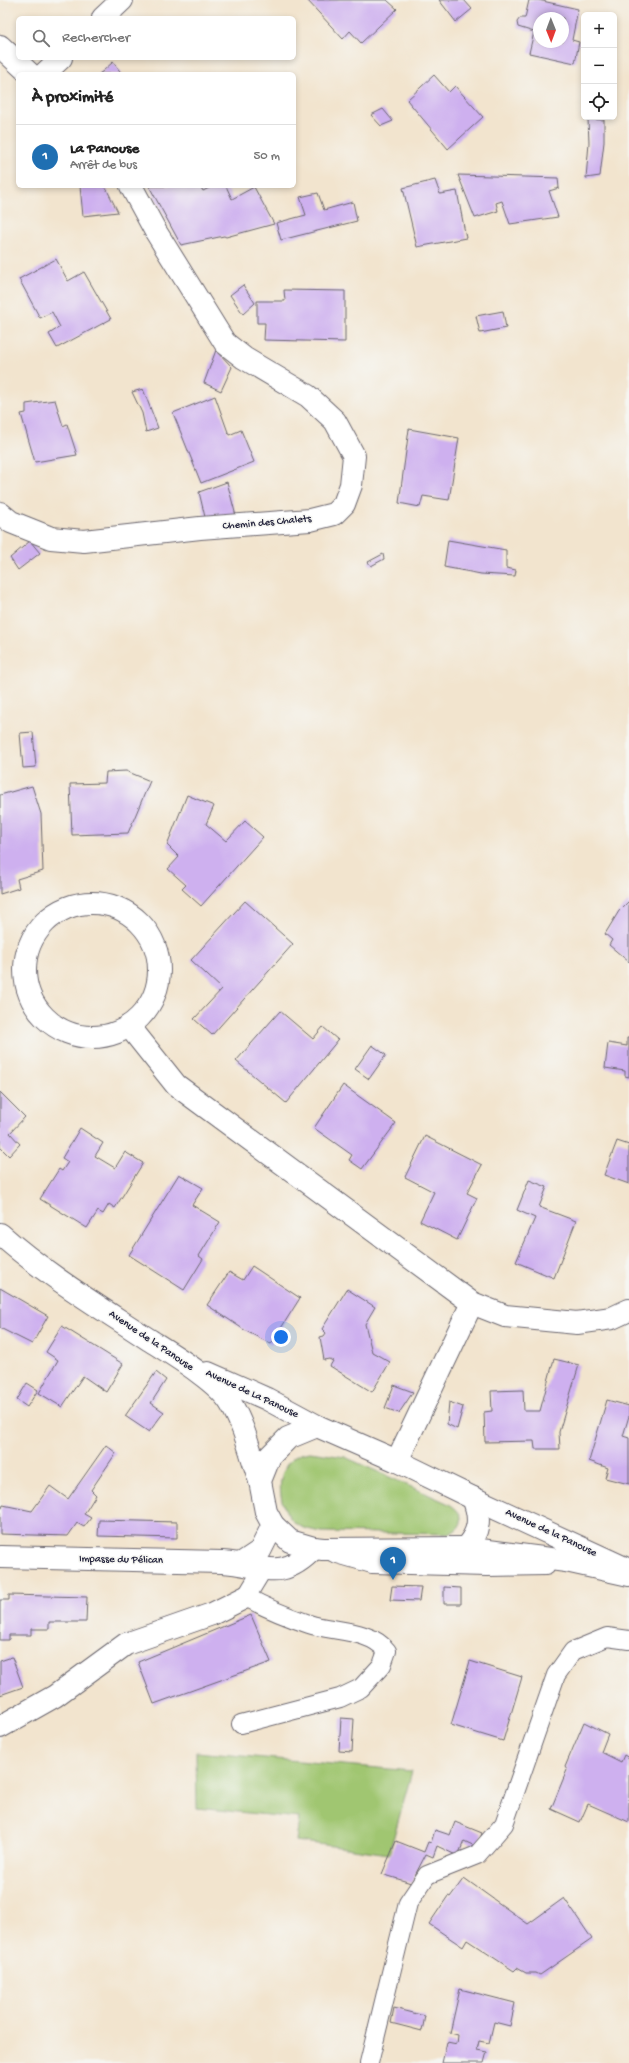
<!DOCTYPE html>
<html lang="fr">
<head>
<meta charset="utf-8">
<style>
	body { margin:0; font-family:"Gochi Hand",sans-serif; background:#f2f2f2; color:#222 }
	.controls { position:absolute; right:12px; top:12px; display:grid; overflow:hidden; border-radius:6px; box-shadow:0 2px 6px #0003 }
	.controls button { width:36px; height:36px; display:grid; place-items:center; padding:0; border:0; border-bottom:1px solid #e0e0e0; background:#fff; color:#222; font:20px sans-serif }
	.compass { position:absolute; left:533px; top:12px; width:36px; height:36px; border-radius:50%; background:#fff; box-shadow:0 2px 6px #0003; rotate:179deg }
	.you { position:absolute; left:281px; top:1337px; width:14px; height:14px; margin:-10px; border:3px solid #fff; border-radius:50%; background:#1a73e8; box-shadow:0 0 0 6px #1a73e833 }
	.badge { display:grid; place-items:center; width:26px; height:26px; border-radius:50%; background:#1f6fb2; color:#fff; font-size:13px; font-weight:700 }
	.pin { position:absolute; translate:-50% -33px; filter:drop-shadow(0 1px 2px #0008) }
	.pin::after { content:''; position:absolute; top:21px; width:14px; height:12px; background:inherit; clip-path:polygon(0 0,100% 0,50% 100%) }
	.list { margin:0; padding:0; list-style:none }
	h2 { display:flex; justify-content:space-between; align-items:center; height:52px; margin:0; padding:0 16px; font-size:17px }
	h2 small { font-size:13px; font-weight:400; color:#767676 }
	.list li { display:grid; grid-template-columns:26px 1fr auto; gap:12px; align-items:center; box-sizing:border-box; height:64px; padding:0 16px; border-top:1px solid #e0e0e0 }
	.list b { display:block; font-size:15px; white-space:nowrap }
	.list p { margin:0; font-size:13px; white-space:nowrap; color:#767676 }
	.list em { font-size:13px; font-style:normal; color:#767676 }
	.icon { flex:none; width:22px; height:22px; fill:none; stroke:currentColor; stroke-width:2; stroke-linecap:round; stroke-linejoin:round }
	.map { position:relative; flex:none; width:629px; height:2063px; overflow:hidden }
	.search { position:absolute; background:#fff; box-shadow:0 2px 6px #0003; left:16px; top:16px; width:280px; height:44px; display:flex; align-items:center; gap:10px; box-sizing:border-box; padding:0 14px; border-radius:6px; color:#767676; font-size:15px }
	.panel { position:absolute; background:#fff; box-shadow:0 2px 6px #0003; left:16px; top:72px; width:280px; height:116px; border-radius:6px }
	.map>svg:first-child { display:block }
	.green { fill:#a0c671; stroke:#617456 }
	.building { fill:#ceb0ef; fill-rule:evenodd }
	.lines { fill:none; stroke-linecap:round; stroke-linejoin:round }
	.service-casing { stroke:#6b666e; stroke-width:20 }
	.minor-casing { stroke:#6b666e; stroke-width:24 }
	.service { stroke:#fff; stroke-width:18 }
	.minor { stroke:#fff; stroke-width:22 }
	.labels { text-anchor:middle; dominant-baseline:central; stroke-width:3; stroke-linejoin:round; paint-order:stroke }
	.street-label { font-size:11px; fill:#22223b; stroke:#f6f6f2 }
</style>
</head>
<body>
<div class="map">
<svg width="629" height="2063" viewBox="0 0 629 2063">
	<rect width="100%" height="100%" fill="#f6f6f2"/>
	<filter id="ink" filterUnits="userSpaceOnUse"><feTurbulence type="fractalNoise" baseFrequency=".025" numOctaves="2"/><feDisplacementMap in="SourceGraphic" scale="8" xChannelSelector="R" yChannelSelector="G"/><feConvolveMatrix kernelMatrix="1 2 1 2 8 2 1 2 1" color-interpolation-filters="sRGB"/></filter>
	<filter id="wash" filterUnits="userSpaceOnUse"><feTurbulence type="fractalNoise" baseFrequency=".012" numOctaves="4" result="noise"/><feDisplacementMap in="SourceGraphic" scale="16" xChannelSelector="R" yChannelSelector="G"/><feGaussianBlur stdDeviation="0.9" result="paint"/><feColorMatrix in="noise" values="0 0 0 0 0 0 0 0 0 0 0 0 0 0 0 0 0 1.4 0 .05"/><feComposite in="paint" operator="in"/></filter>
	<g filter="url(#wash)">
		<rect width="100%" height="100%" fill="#f2e4ce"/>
		<g class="green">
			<path d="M310,1452L345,1457L447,1503C463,1511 468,1525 449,1534L322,1532C312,1530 303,1529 295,1523C277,1507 273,1468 298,1455C301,1453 306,1453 310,1452Z"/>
			<polygon points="196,1752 412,1771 389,1854 296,1841 299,1818 197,1808"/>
		</g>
		<g id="blocks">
			<g class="building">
				<polygon points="307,0 387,0 397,9 361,43 350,31 343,39"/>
				<polygon points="439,0 464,0 472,9 456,22"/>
				<path d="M529,0H538L578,9L572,40L579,42L575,63L529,53L534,32L518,27L517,22L520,18H525ZM539,18H563V42H539Z"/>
				<polygon points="113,62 122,74 99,74 103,71"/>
				<polygon points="434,75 449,92 455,86 483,117 448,149 407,100"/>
				<polygon points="383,109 393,121 381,126 371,115"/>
				<polygon points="588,119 604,120 604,142 600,176 586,178 589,143"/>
				<polygon points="458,175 558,178 559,188 549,191 558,217 510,224 502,201 496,203 498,211 475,218"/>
				<polygon points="435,180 440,194 457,191 466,238 417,247 403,188"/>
				<polygon points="80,186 105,186 118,212 83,216"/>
				<polygon points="149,186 200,186 203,191 213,186 226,186 232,199 254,187 274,224 226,237 224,236 181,245"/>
				<polygon points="318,193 324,210 353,202 357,221 281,240 276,223 306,215 300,197"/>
				<polygon points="56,259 68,281 84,272 111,319 57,348 49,334 60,327 52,312 40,318 19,279"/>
				<polygon points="243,285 255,303 243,314 230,295"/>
				<polygon points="284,290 345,291 345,342 264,340 265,323 257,323 257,301 285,301"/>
				<polygon points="503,311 506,328 480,333 476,316"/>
				<polygon points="216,350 232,367 221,391 204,383"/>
				<polygon points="143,389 158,428 146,432 142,413 132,392"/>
				<polygon points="215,396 229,435 241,430 254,462 201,483 173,413"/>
				<polygon points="55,400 63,426 67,424 77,455 35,462 21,414 26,413 26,404"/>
				<polygon points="409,429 459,438 449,500 423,496 420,507 399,503"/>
				<polygon points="227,482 236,516 205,517 199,492"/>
				<polygon points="448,540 506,550 506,568 516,570 515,576 481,574 444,567"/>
				<polygon points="30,541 40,553 18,570 10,558"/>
				<polygon points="383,554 384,559 371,566 368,562"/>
				<polygon points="33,732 36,767 23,768 20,733"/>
				<polygon points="126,771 150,781 128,833 72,835 70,784 105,783 106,772"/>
				<polygon points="32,786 41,814 43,871 17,879 19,888 0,894 0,795"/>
				<polygon points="187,795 214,806 206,824 226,841 245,821 263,837 201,906 182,889 186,885 168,869 179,857 167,845"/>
				<polygon points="245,901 293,944 212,1035 194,1019 222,989 191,960"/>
				<polygon points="629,901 629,962 609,945 612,940 605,934 619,911"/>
				<polygon points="280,1011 313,1039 323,1027 338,1040 286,1103 236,1061"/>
				<polygon points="627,1038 629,1038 629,1077 625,1076 625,1071 605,1068 608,1043 627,1046"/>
				<polygon points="372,1045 386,1055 369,1079 355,1069"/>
				<polygon points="343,1085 396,1123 362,1169 349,1160 352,1155 314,1128"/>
				<polygon points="0,1092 25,1117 10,1133 20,1144 9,1156 0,1147"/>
				<polygon points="80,1128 103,1143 95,1156 115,1168 125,1152 143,1163 115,1208 109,1204 103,1214 98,1211 87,1228 40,1199 59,1169 62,1171 68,1162 62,1158"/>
				<polygon points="425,1136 482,1165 467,1193 477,1198 457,1240 420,1221 434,1192 405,1177"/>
				<polygon points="617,1141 629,1145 629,1184 604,1175"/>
				<polygon points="179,1174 203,1188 192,1205 220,1222 199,1256 203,1259 184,1290 129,1255"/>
				<polygon points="529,1180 547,1187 539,1207 576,1221 554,1278 516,1262 535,1218 517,1210"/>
				<polygon points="252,1266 300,1298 271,1344 246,1331 207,1305 229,1272 243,1280"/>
				<polygon points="0,1288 48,1316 32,1344 0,1328"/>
				<polygon points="347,1289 375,1307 365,1324 372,1352 390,1362 372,1392 330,1366 333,1361 329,1359 324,1360 320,1337 324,1336 326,1333 322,1329"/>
				<polygon points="62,1326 123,1364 106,1392 83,1376 62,1407 39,1393 58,1360 46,1352"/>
				<polygon points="554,1359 579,1365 559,1432 560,1449 535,1449 534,1441 485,1442 484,1412 492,1411 491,1391 523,1390 524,1411 540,1411"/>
				<polygon points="156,1372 166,1380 151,1403 164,1412 149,1432 125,1416"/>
				<polygon points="27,1383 38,1390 27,1407 17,1400"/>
				<polygon points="394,1385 413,1392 399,1413 385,1408"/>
				<polygon points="607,1400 629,1406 629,1416 623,1436 629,1438 629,1484 605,1478 608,1468 589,1461"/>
				<polygon points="449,1402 463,1407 457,1429 447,1424"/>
				<polygon points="106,1445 116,1453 91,1490 96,1495 84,1514 91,1518 84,1527 77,1523 68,1536 0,1534 0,1508 2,1508 3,1505 32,1511 50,1486 68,1499"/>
				<polygon points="99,1520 177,1522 177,1538 98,1536"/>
				<polygon points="392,1586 421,1587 419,1601 390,1600"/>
				<polygon points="444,1587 461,1588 461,1604 444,1604"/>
				<polygon points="9,1595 87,1597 86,1622 49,1622 49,1629 31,1629 31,1635 9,1635 9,1640 0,1640 0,1600 9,1600"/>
				<polygon points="251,1615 271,1662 154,1704 138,1662"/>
				<polygon points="12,1657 23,1687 0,1695 0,1661"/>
				<polygon points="470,1661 522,1677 503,1741 451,1725"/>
				<polygon points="341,1718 354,1719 352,1752 339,1751"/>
				<polygon points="584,1722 608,1734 601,1752 621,1762 624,1755 629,1758 629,1822 588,1804 580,1822 551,1809 567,1770 565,1767"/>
				<polygon points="455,1822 482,1833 477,1847 464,1841 458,1856 437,1846 433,1857 426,1854 411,1883 382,1874 396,1841 424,1852 428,1842 431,1843 435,1830 450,1835"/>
				<polygon points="464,1878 528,1924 564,1898 592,1939 540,1975 536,1973 526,1973 517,1968 514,1971 467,1940 463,1947 429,1924 448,1896 450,1897"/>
				<polygon points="460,1989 515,2003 510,2026 494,2022 489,2043 479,2041 477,2050 487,2052 484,2063 442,2063 447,2042 457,2044 458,2035 450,2033"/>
				<polygon points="394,2008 425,2016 422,2031 391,2023"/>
			</g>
		</g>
	</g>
	<g filter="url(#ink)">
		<use href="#blocks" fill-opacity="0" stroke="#6b666e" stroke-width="1"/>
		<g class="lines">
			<g class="service-casing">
				<g id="service">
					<polyline points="334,1553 372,1564 487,1567 546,1566"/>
					<path d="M241,1724L340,1698L361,1688L382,1665L387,1651C370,1629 333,1632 309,1624C288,1617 266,1608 246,1597L263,1569"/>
					<polyline points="369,2063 408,1903 427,1875 477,1855 504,1824 556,1675 573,1651 607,1637 629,1640"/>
				</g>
			</g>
			<g class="minor-casing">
				<g id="minor">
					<polyline points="103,18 122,0"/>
					<polyline points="0,46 30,74"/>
					<polyline points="44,74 61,58"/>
					<polyline points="0,513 11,522 51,538 84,541 200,528 310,520 334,514 344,504 351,485 354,456 335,421 308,396 244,358 225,343 156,232 131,186"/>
					<circle cx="92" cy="970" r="67"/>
					<polyline points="129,1026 176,1085 472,1303 505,1316 577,1323 612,1318 629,1310"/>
					<path d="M0,1234C45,1274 98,1306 148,1339C170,1353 219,1382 231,1404C245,1427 251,1456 260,1481"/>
					<polyline points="208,1373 267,1399 317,1426"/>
					<polyline points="397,1461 472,1303"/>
					<path d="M465,1548C480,1532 481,1518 473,1498"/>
					<path d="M0,1557L222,1562C263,1564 280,1584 314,1548"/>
					<polyline points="242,1563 260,1551 273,1525"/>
					<polyline points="629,1570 473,1498 397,1461 317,1426 288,1438 270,1456 260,1481 266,1512 273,1525 290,1541 314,1548 323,1549 465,1548 566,1561 629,1575"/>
					<polyline points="0,1727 55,1696 126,1644 212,1614 246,1597"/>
				</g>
			</g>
			<use href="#service" class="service"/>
			<use href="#minor" class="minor"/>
		</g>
	</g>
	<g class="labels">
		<g class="street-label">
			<text transform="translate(267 523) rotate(-5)">Chemin des Chalets</text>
			<text transform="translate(151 1341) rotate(34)">Avenue de la Panouse</text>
			<text transform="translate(252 1394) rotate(25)">Avenue de La Panouse</text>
			<text transform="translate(551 1533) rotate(25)">Avenue de la Panouse</text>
			<text transform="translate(121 1560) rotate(1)">Impasse du Pélican</text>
		</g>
	</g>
</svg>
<div class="controls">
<button>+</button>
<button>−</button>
<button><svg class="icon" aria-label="locate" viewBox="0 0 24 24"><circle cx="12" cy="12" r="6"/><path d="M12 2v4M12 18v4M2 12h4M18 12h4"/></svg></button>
</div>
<svg class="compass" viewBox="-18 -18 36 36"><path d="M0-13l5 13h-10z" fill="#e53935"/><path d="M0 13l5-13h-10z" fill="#767676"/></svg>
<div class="you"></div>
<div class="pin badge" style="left:393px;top:1580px">1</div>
<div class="search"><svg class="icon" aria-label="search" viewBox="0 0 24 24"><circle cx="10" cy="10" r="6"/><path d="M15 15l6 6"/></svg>Rechercher</div>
<section class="panel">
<h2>À proximité<small></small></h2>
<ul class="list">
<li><span class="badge">1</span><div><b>La Panouse</b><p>Arrêt de bus</p></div><em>50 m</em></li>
</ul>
</section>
</div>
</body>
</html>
